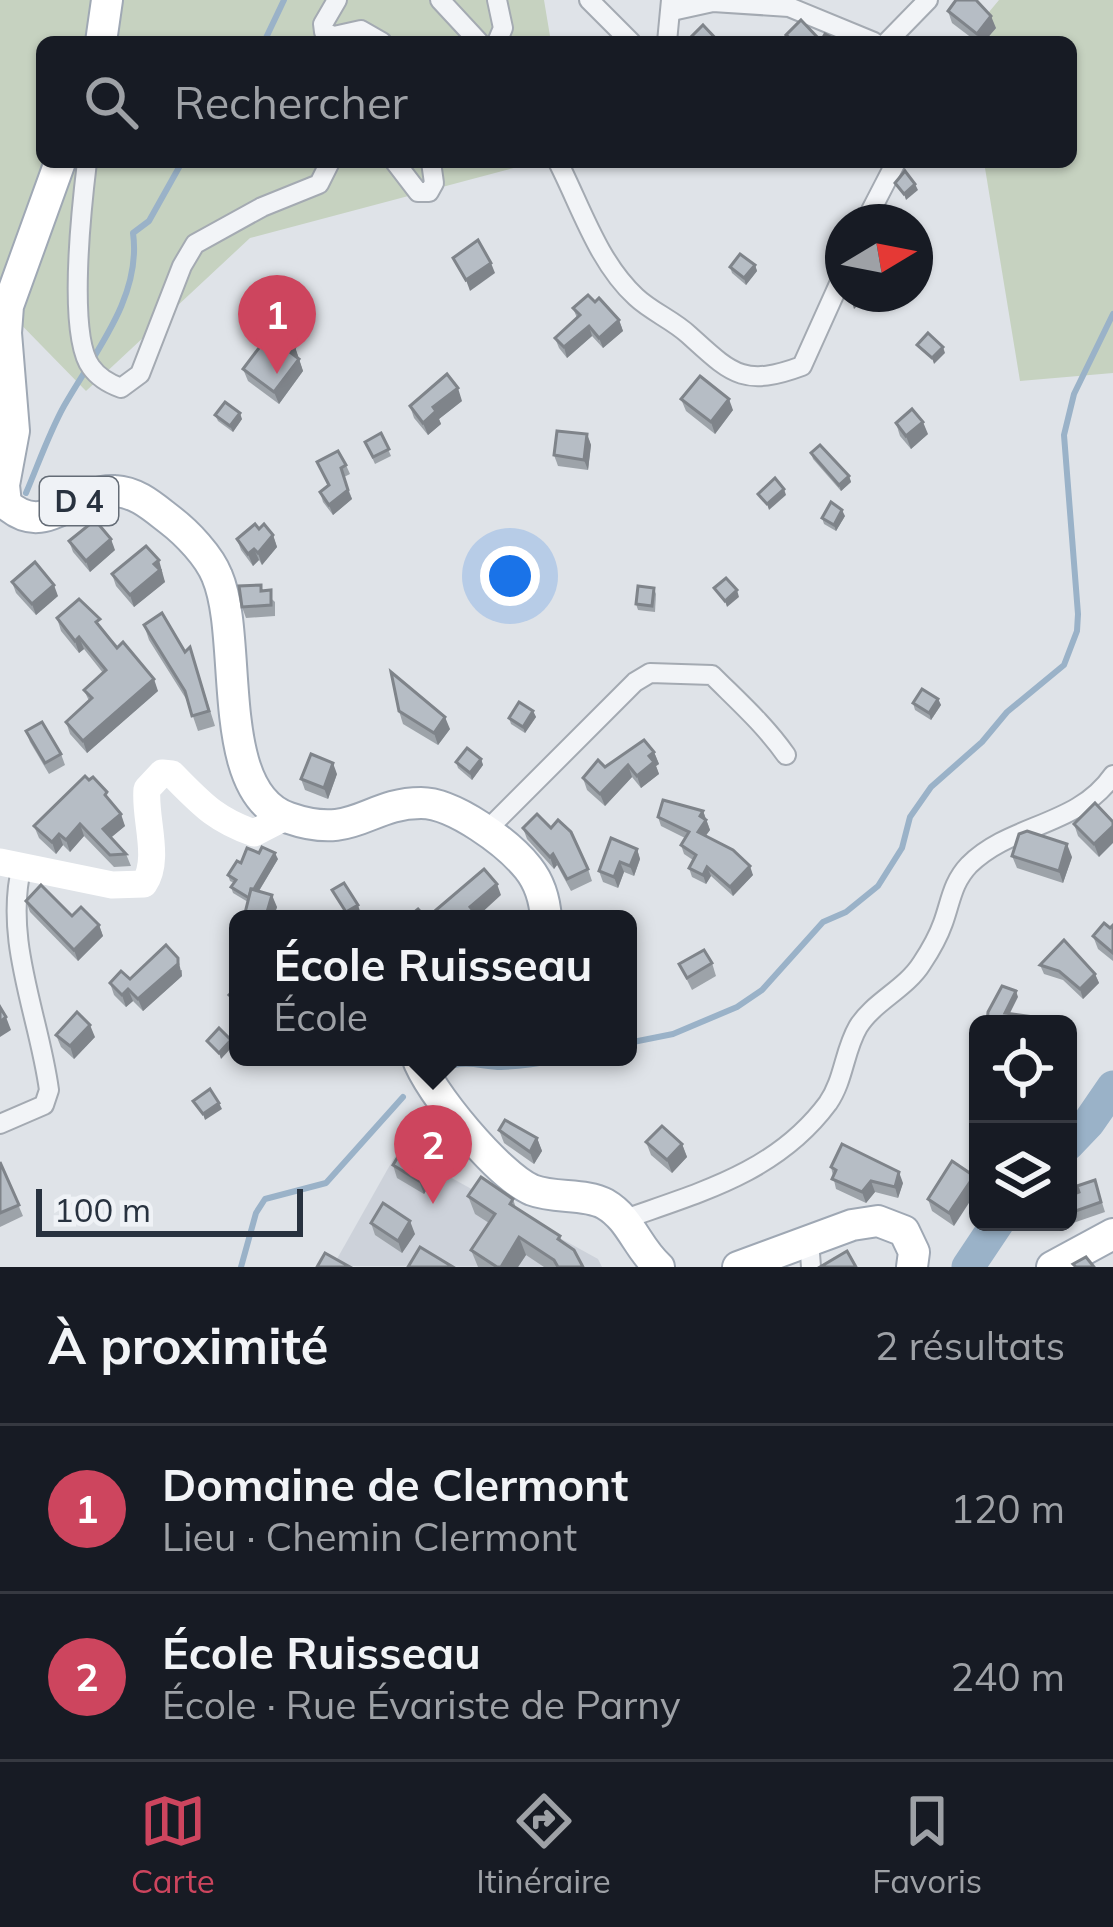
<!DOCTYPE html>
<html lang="fr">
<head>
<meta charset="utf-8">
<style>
	body { margin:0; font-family:Mulish,sans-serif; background:#242831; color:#f1f3f6 }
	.controls { position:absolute; right:36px; bottom:36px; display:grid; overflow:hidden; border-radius:18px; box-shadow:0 3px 9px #0004 }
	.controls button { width:108px; height:108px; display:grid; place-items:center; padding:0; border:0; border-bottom:3px solid #363941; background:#171b24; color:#f1f3f6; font:60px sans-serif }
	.compass { position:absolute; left:825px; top:204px; width:108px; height:108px; border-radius:50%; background:#171b24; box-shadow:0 3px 9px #0004; rotate:80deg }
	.scale { position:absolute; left:36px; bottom:30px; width:267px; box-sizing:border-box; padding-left:12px; border:6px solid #28323f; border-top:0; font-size:33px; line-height:42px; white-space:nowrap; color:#28323f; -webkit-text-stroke:9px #eff2f6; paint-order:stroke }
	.you { position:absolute; left:510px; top:576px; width:42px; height:42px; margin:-30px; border:9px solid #fff; border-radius:50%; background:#1a73e8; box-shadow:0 0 0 18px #1a73e833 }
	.badge { display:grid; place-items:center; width:78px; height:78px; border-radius:50%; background:#cd455e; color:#fff; font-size:39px; font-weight:700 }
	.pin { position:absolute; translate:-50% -99px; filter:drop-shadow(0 3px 6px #0008) }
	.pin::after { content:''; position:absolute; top:63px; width:42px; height:36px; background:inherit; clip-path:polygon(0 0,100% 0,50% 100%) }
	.popup { position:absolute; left:229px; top:910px; width:408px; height:156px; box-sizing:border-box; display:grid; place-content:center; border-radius:18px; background:#171b24; filter:drop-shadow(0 3px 9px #0005); font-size:39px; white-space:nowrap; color:#9ea1a6 }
	.popup b { font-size:45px; color:#f1f3f6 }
	.popup::after { content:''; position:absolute; left:50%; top:100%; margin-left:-24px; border:24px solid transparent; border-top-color:#171b24 }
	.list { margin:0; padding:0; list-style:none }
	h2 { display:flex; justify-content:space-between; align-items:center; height:156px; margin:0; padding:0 48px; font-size:51px }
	h2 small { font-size:39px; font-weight:400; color:#9ea1a6 }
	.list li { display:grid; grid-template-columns:78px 1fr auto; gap:36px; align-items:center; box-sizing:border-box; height:168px; padding:0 48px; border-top:3px solid #363941 }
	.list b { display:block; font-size:45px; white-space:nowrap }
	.list p { margin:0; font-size:39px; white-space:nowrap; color:#9ea1a6 }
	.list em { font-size:39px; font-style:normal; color:#9ea1a6 }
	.icon { flex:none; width:66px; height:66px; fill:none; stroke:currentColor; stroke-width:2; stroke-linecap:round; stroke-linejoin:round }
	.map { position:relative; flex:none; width:1113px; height:1267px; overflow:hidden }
	.search { position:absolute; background:#171b24; box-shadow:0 3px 9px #0004; left:36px; right:36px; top:36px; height:132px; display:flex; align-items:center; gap:30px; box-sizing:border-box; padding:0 42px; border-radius:18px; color:#9ea1a6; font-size:45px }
	.sheet { height:492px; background:#171b24 }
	nav { display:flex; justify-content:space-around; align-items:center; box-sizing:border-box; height:168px; border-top:3px solid #363941; background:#171b24; font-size:33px; color:#9ea1a6 }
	nav a { display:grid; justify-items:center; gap:6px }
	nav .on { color:#cd455e }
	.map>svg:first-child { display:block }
	.built { fill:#cdd2da }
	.grass { fill:#c6d2c0 }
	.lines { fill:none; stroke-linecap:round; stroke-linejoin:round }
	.stream { stroke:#9ab2c8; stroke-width:6 }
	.river { stroke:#9ab2c8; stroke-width:33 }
	.street-casing { stroke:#a4aab2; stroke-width:22 }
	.primary-casing { stroke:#9fa8b4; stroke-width:34 }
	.street { stroke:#f2f4f7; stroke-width:18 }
	.secondary { stroke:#fff; stroke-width:27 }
	.primary { stroke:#fff; stroke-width:30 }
	.wall { fill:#9da3a9 }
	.shaded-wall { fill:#7f848a }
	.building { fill:#b6bdc5; stroke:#7f848a; stroke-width:3 }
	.labels { text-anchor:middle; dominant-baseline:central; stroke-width:12; stroke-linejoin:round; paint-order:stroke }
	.shield { fill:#eff2f6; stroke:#646c76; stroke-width:3 }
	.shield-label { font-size:30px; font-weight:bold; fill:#28323f }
</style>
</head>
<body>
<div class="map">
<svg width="1113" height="1267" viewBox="0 0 1113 1267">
	<rect width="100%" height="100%" fill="#dfe3e8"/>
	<polygon class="built" points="399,1149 598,1259 602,1267 333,1266"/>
	<g class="grass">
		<polygon points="0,0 544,0 551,42 42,42 42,162 536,162 250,238 86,391 0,303"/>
		<polygon points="999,0 1113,0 1113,373 1020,381 984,162 1071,162 1071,42 964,42"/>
	</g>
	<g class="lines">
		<g class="stream">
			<polyline points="264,42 284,0"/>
			<path d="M26,493C38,465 49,433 64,406C94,353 142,297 133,233L149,221L182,162"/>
			<polyline points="628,1043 673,1034 737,1007 762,990 823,922 846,912 878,886 902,848 910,817 931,787 982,742 1007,712 1064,665 1077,631 1078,614 1064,435 1074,394 1113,314"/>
			<path d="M454,1065C471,1061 484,1067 501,1067C528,1066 552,1061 578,1057"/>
			<polyline points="241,1267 256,1213 265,1199 326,1183 403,1097"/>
		</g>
		<g class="river">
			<polyline points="1068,1144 1089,1122 1113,1087"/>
			<polyline points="968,1267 998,1222"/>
		</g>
		<g class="street-casing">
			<g id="street">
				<polyline points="337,0 323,24 324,32 334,36 361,30 382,42"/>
				<polyline points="440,0 479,42"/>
				<polyline points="497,0 503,28 497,42"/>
				<polyline points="589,0 631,42"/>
				<polyline points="672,11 713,2 789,7 874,42"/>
				<polyline points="667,42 671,0"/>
				<polyline points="887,42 928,0"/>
				<path d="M87,162C82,203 67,335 91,367C98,377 110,384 121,388L140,374L182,266L195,244L262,207L319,184L330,162"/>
				<polyline points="395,162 418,192 429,192 434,183 431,162"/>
				<path d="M558,162C581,207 598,262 636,297C652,312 673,320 689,335C731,373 743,388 802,366L843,275"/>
				<polyline points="865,222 896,162"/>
				<path d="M486,831L635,682L650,673L712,675C739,702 764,724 786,755"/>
				<path d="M0,1124L44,1105L49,1090C39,1015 3,940 22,865"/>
				<path d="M625,1219C701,1192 777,1172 828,1103C844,1080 844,1051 858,1027C873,1002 906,989 922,963C930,951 938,937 943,923C951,901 952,883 969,865C1011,823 1077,827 1113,775"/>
				<polyline points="809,1240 811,1267"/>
			</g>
		</g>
		<g class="primary-casing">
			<g id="primary">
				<polyline points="101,42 107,0"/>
				<path d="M60,162L8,306L6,333L14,431L4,485L6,504C47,541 73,488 115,491C137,492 153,507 170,520C187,533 209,556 217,576C244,639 213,793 289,818C355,841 367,803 421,803C454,803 508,843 528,868C540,883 545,901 546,919"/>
				<path d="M417,1057C428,1091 499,1176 532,1190C555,1199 585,1193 605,1204C631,1219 637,1248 659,1267"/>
				<polyline points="738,1267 852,1225 878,1221 904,1231 914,1252 912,1267"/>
				<polyline points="1052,1267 1113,1234"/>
			</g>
		</g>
		<use href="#street" class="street"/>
		<path class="secondary" d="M0,862L112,885L144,884C161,859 144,818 147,789L162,773L172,774C201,803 214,819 254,833L285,817"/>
		<use href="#primary" class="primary"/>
	</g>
	<g class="wall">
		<polygon points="948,11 996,28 984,42 977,42 952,23"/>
		<polygon points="755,265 757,271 746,285 732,273 730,267"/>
		<polygon points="595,302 619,320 623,331 603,348 592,336 567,358 559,348 555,338 577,318 573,308"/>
		<polygon points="277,343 295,347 303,371 279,404 248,381 243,369"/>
		<polygon points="681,399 733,410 715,434 686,411"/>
		<polygon points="462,401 439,419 441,424 428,435 414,418 410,406"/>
		<polygon points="215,415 242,419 233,432 218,421"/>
		<polygon points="896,423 928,434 911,449 900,436"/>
		<polygon points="381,433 391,456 375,464 365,442"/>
		<polygon points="587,434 591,445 588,470 558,466 554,455"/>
		<polygon points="811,453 849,476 851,482 841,491 813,459"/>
		<polygon points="317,462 346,465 350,474 344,477 352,499 333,515 323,502 320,492 328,486"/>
		<polygon points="845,516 836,531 824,524 822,518"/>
		<polygon points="259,529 273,535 277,547 262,565 259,560 253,566 241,550 237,539"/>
		<polygon points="69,541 115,550 90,572 73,552"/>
		<polygon points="163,572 161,573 165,582 134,607 116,586 112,574"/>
		<polygon points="12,582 58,596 36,615 16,593"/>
		<polygon points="654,588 656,594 655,612 638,610 636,604"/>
		<polygon points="263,591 275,602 275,616 246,618 242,607"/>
		<polygon points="57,618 104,631 158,691 87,753 70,734 66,722 89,701 84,690 103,673 84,649 79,653 61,631"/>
		<polygon points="144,625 185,652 190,647 215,726 198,731 188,702 149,640"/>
		<polygon points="938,699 941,705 931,720 915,710 913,703"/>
		<polygon points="399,711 450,729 438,745 403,724"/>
		<polygon points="533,711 536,717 525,733 511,724 509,718"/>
		<polygon points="26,731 61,754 65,765 49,774 30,742"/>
		<polygon points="654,752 659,764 656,766 659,774 641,788 632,777 605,806 587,790 583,778 605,767"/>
		<polygon points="481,759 483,765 472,780 458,768 456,762"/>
		<polygon points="337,774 328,799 305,790 301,779"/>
		<polygon points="111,802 125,826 111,837 126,854 131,866 114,867 84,836 70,852 63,845 56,854 39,838 34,826"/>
		<polygon points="703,811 710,830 705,836 753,875 733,896 711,876 706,884 692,877 689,868 693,860 684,854 681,845 685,838 661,826 658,817"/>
		<polygon points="1113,822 1099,857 1078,836 1074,824"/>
		<polygon points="523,828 588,869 592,881 571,891 557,865 554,869 527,839"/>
		<polygon points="637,849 640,859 634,876 624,872 618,888 603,882 599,871"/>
		<polygon points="1012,856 1072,857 1063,883 1017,868"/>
		<polygon points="278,859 259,891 277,907 273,919 247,919 245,913 248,902 233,893 231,887 234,883 230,881 228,875 241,863"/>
		<polygon points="26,901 99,925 103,936 78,961 30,912"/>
		<polygon points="1113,925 1113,961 1098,949 1093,936"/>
		<polygon points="712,963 716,976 692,990 679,964"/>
		<polygon points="1040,965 1095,974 1099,983 1083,999 1063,980 1044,974"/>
		<polygon points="182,970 182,976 143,1011 133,1001 126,1007 114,995 110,983"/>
		<polygon points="56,1035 95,1037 74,1059 61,1047"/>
		<polygon points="499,1130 537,1138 542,1151 534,1164 504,1143"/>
		<polygon points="646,1142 682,1144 687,1157 672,1173 651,1155"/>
		<polygon points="952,1161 954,1226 932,1211 928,1199"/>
		<polygon points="0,1162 23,1216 0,1227"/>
		<polygon points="431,1162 436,1174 424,1194 397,1178 393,1165"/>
		<polygon points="831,1167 903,1183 898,1198 875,1192 866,1203 836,1189"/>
		<polygon points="1095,1180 1105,1212 1073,1223 1068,1208 1079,1192"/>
		<polygon points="468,1196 513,1199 516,1208 560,1236 562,1242 583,1267 544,1267 526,1255 518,1267 478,1267 471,1250 489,1223 475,1214"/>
		<polygon points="371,1223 415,1234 402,1253 375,1235"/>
	</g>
	<g class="shaded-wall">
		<polygon points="991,16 996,28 984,42 980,42 977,34"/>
		<polygon points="915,184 918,190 906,200 904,194"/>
		<polygon points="491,263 495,273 470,291 466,280"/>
		<polygon points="755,265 757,271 746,285 744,278"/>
		<polygon points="861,294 866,294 867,297 854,309 852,302"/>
		<polygon points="619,320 623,331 603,348 599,338"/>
		<polygon points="589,326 592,336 567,358 564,347"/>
		<polygon points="295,347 303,371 279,404 274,392"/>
		<polygon points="943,347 945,353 934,364 932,358"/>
		<polygon points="458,388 462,401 439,419 441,424 428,435 423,423 433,407"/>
		<polygon points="729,399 733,410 715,434 711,422"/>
		<polygon points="240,413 242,419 233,432 230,426"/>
		<polygon points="923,422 928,434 911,449 906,436"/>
		<polygon points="587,434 591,445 588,470 584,460"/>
		<polygon points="849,476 851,482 841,491 839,485"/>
		<polygon points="784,489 786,495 769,510 767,504"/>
		<polygon points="348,490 352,499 333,515 329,505"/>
		<polygon points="842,510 845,516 836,531 834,525"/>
		<polygon points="273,535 277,547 262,565 258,553"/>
		<polygon points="111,539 115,550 90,572 86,561"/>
		<polygon points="254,549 259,560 253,566 248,554"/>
		<polygon points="159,560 165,582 134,607 130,595"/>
		<polygon points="54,585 58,596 36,615 32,604"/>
		<polygon points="737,590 739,597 727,607 725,601"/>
		<polygon points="79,637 84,649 79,653 75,641"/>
		<polygon points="154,679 158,691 87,753 83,741"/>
		<polygon points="938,699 941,705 931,720 929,713"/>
		<polygon points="533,711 536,717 525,733 523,727"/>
		<polygon points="445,717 450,729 438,745 434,733"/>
		<polygon points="654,752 659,764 656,766 659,774 641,788 637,776 649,756"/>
		<polygon points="481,759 483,765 472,780 470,773"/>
		<polygon points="333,763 337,774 328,799 324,788"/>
		<polygon points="628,765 632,777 605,806 600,794"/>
		<polygon points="703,811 710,830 702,841 698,832 700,816"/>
		<polygon points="121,814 125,826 107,841 103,829"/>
		<polygon points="80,824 84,836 70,852 66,840"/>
		<polygon points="1113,826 1113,843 1099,857 1094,844"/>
		<polygon points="59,834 63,845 56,854 52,842"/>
		<polygon points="1067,844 1072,857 1063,883 1059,871"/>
		<polygon points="637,849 640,859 634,876 630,866"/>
		<polygon points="275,853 278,859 251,904 249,898"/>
		<polygon points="553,854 557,865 554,869 550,857"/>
		<polygon points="620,862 624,872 618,888 614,877"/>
		<polygon points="750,866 753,875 733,896 730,887"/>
		<polygon points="707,867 711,876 706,884 703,875"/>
		<polygon points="497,884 501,895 477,917 477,919 468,919 470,907"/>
		<polygon points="272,895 277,907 273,919 265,919"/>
		<polygon points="358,905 360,911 348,919 346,912"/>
		<polygon points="99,925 103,936 78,961 74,950"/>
		<polygon points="178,958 182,976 143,1011 138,999"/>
		<polygon points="1095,974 1099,983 1083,999 1080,989"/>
		<polygon points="128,989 133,1001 126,1007 122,995"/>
		<polygon points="1016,991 1018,997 1007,1019 1005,1013"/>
		<polygon points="6,1017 11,1030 0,1037 0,1022"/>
		<polygon points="90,1025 95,1037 74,1059 70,1046"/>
		<polygon points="231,1040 233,1046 221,1059 219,1053"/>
		<polygon points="219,1103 222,1109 205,1120 203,1114"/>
		<polygon points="537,1138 542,1151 534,1164 530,1152"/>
		<polygon points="682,1144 687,1157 672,1173 667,1160"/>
		<polygon points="431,1162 436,1174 424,1194 419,1181"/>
		<polygon points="899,1172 903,1183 898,1198 895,1187"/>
		<polygon points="974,1176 978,1189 954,1226 949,1213"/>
		<polygon points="871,1181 875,1192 866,1203 862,1192"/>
		<polygon points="410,1221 415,1234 402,1253 398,1241"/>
		<polygon points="519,1237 526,1255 518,1267 501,1267"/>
	</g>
	<g class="building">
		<polygon points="956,0 976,0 991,16 977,34 948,11"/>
		<polygon points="801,20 821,41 825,34 839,42 794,42 786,35"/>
		<polygon points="703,25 719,42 686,42"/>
		<polygon points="905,171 915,184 904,194 895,183"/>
		<polygon points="478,240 491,263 466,280 453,258"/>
		<polygon points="740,254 755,265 744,278 730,267"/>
		<polygon points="844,294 861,294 852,302"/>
		<polygon points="588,295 595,302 599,298 619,320 599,338 589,326 564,347 555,338 580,315 573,308"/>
		<polygon points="928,333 943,347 932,358 917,345"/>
		<polygon points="268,336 277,343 281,337 295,347 291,353 299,359 274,392 243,369"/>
		<polygon points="447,374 458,388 433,407 436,411 423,423 410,406"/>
		<polygon points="700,376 729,399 711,422 681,399"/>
		<polygon points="225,402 240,413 230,426 215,415"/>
		<polygon points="912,409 923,422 906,436 896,423"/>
		<polygon points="557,431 587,434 584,460 554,455"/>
		<polygon points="381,433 389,449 373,457 365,442"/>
		<polygon points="820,445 849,476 839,485 811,453"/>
		<polygon points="338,451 346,465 341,468 348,490 329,505 320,492 329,485 317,462"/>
		<polygon points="775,478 784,489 767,504 758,494"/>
		<polygon points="831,502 842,510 834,525 822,518"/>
		<polygon points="95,520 111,539 86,561 69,541"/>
		<polygon points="255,524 259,529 264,524 273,535 258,553 254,549 248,554 237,539"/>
		<polygon points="146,546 159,560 154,564 160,570 130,595 112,574"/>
		<polygon points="35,562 54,585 32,604 12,582"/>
		<polygon points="726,578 737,590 725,601 714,588"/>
		<polygon points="261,585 261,591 271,590 271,605 242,607 239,586"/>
		<polygon points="638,586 654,588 652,606 636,604"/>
		<polygon points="79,599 100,619 96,622 117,648 123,642 154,679 83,741 66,722 92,698 84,690 106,670 79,637 75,641 57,618"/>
		<polygon points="162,613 185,652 190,647 209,711 192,716 185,691 144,625"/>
		<polygon points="391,672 445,717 434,733 399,711"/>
		<polygon points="922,689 938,699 929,713 913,703"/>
		<polygon points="519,702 533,711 523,727 509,718"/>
		<polygon points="42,722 61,754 45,763 26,731"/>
		<polygon points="644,740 654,752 649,756 654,762 637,776 628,765 600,794 583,778 598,760 605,767"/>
		<polygon points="467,748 481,759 470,773 456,762"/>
		<polygon points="311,754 333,763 324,788 301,779"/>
		<polygon points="85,776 89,780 93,777 107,792 105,795 121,814 103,829 126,854 110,855 80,824 66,840 59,834 52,842 34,826"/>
		<polygon points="663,800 703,811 700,816 706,820 698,832 733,850 750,866 730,887 707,867 703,875 689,868 696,855 681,845 689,832 658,817"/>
		<polygon points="1095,803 1113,822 1113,826 1094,844 1074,824"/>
		<polygon points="537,814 551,828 558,820 571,832 588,869 567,879 553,854 550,857 523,828"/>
		<polygon points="1027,831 1067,844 1059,871 1012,856 1019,834"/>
		<polygon points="611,838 637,849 630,866 620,862 614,877 599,871"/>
		<polygon points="262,847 275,853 254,889 251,889 249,898 231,887 236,880 228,875 237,861 241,863 247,848 259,853"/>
		<polygon points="484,869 497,884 470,907 475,913 468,919 443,919 436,910"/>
		<polygon points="344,883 358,905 346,912 332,890"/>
		<polygon points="41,885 72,916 81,907 99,925 74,950 26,901"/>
		<polygon points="251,889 272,895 265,919 245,913"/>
		<polygon points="418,909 427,919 406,919"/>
		<polygon points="1104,923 1110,928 1113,925 1113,953 1093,936"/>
		<polygon points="1064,940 1095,974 1080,989 1059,971 1040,965"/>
		<polygon points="166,945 178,958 178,964 138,999 128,989 122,995 110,983 121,971 130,979"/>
		<polygon points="704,950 712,963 687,978 679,964"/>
		<polygon points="238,986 238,1003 229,995"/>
		<polygon points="1002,986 1016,991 1005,1013 1034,1017 1033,1024 987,1024 988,1012"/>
		<polygon points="0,1007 6,1017 0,1022"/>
		<polygon points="77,1012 90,1025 70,1046 56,1035"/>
		<polygon points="219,1028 231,1040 219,1053 207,1041"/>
		<polygon points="210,1089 219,1103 203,1114 193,1101"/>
		<polygon points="505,1120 537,1138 530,1152 499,1130"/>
		<polygon points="662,1126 682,1144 667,1160 646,1142"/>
		<polygon points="842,1144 899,1172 895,1187 871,1181 862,1192 832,1179 836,1170 831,1167"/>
		<polygon points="405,1145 431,1162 419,1181 393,1165"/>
		<polygon points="952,1161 974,1176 949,1213 928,1199"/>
		<polygon points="0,1162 19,1205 0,1213"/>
		<polygon points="481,1177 513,1199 510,1204 560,1236 558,1239 574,1250 583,1267 558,1267 554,1260 519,1237 501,1267 497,1267 471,1250 495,1214 468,1196"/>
		<polygon points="1095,1180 1101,1202 1070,1213 1068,1196 1079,1192 1077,1186"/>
		<polygon points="383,1203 410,1221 398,1241 371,1223"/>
		<polygon points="420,1247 453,1267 408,1267"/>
		<polygon points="847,1251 856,1267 820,1267"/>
		<polygon points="325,1253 350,1267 317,1267"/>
		<polygon points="1086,1257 1094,1267 1076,1267 1073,1264"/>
	</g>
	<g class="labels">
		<rect class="shield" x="40" y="477" width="78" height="48" rx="9"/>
		<g class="shield-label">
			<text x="79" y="501">D 4</text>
		</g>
	</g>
</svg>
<div class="controls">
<button><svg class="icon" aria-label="locate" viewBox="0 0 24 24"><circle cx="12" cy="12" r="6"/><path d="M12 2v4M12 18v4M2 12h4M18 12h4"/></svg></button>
<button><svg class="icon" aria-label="layers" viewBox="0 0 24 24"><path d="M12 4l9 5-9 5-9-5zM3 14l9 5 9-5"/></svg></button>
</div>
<svg class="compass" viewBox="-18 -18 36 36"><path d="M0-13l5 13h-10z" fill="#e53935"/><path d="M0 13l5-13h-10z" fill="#9ea1a6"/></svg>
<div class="scale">100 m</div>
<div class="you"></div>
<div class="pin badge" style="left:277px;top:374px">1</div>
<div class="pin badge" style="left:433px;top:1204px">2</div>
<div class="popup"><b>École Ruisseau</b>École</div>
<div class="search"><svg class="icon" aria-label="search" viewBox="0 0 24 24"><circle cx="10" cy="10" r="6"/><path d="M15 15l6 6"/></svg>Rechercher</div>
</div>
<section class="sheet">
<h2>À proximité<small>2 résultats</small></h2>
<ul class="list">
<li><span class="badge">1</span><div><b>Domaine de Clermont</b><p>Lieu · Chemin Clermont</p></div><em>120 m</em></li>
<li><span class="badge">2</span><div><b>École Ruisseau</b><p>École · Rue Évariste de Parny</p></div><em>240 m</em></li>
</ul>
</section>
<nav>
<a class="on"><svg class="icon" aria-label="map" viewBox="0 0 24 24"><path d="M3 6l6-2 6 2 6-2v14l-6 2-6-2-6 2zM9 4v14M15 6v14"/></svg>Carte</a>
<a><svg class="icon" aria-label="directions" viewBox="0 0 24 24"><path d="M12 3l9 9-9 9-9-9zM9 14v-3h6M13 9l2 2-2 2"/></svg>Itinéraire</a>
<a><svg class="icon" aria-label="saved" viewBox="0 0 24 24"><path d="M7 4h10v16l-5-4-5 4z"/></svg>Favoris</a>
</nav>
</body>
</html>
